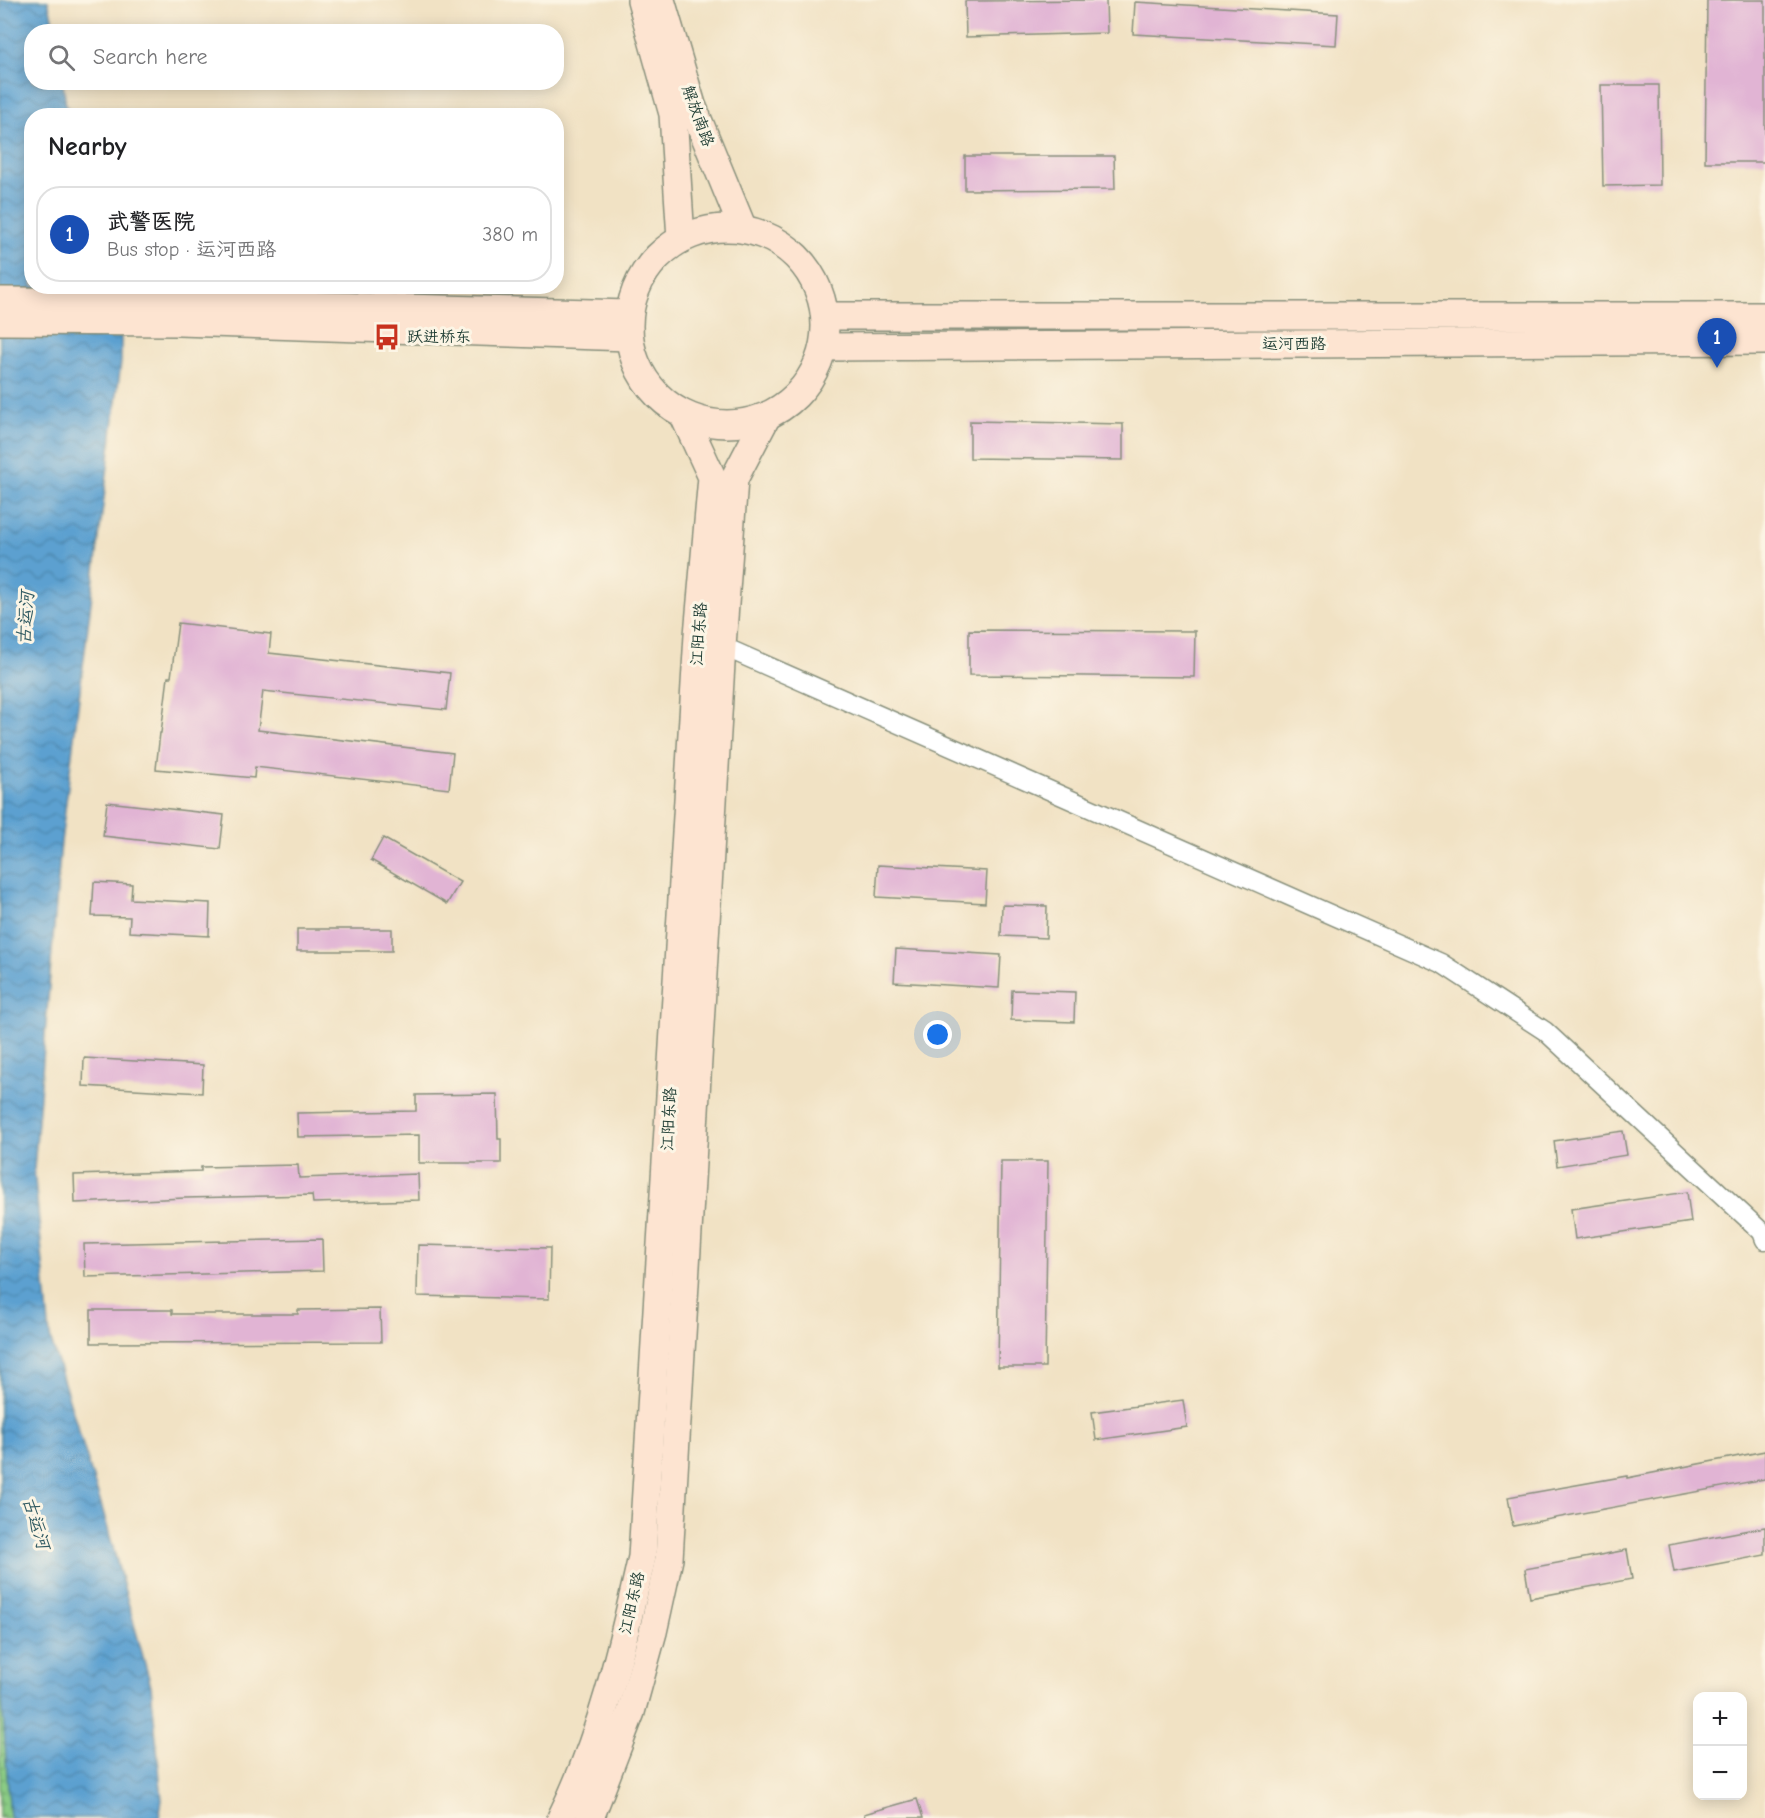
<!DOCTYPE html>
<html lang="en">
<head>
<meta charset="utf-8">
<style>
	body { margin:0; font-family:"Comic Neue","LXGW WenKai TC",sans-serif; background:#f6f6f6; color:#202124 }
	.controls { position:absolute; right:18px; bottom:18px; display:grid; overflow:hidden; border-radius:12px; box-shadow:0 3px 15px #0003 }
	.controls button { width:54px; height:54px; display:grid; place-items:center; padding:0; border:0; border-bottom:2px solid #e0e0e0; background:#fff; color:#202124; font:30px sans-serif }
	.you { position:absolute; left:938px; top:1035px; width:21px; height:21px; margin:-15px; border:4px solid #fff; border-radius:50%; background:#1a73e8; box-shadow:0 0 0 9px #1a73e833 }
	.badge { display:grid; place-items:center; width:39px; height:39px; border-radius:50%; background:#111827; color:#fff; font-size:20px; font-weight:700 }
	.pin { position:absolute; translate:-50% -50px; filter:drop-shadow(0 2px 3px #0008) }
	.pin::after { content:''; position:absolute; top:32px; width:21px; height:18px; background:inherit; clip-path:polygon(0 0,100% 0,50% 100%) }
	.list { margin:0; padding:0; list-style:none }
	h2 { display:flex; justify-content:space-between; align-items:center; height:78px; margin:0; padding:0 24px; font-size:26px }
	h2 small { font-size:20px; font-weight:400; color:#757577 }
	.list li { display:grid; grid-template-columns:39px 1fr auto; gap:18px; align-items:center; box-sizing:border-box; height:96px; margin:0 12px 12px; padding:0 12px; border:2px solid #e0e0e0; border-radius:24px }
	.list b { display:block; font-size:22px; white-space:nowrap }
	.list p { margin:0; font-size:20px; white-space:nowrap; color:#757577 }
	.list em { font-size:20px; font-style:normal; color:#757577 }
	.icon { flex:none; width:33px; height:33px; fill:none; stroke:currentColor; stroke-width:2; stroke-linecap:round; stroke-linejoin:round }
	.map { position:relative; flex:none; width:1765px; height:1818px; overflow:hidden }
	.search { position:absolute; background:#fff; box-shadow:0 3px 15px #0003; left:24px; top:24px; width:540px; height:66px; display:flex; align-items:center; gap:15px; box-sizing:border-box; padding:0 21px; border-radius:24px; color:#757577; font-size:22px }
	.panel { position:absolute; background:#fff; box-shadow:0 3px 15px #0003; left:24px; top:108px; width:540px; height:186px; border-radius:24px }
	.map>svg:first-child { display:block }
	.park { fill:url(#park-dots); stroke:#55845c; stroke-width:1.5 }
	.water { fill:url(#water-waves); stroke:#3d6e82; stroke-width:1.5 }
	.building { fill:#e1b4d4 }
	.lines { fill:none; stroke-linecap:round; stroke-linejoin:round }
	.street-casing { stroke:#88907c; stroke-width:21 }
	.secondary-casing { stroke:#88907c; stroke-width:30 }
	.street { stroke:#fff; stroke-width:18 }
	.secondary { stroke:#fde4d1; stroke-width:27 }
	.labels { text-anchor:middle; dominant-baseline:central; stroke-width:6; stroke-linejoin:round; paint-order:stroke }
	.street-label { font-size:16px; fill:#1f3d34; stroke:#fcf5e5 }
	.poi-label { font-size:16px; fill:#1f3d34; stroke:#fcf5e5; text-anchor:start }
	.water-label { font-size:18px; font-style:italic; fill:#315b63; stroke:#fcf5e5 }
</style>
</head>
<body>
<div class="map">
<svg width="1765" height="1818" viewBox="0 0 1765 1818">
	<defs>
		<pattern id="park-dots" width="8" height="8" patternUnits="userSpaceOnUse" patternTransform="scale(1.5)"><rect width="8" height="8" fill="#8bcc84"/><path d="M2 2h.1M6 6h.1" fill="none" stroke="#71a76d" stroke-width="1.8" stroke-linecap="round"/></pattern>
		<pattern id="water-waves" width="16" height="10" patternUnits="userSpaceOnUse" patternTransform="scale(1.5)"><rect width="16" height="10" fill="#5ba0d0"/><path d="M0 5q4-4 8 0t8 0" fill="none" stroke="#4b84aa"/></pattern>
	</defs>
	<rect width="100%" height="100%" fill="#fcf5e5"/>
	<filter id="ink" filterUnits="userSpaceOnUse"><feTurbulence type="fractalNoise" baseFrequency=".0167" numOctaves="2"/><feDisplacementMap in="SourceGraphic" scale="12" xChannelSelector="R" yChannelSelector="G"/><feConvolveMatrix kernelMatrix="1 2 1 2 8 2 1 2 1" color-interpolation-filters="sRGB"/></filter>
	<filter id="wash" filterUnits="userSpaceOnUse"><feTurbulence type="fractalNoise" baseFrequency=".008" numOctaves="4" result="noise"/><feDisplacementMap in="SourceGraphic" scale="24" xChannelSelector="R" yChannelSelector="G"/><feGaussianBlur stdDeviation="1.35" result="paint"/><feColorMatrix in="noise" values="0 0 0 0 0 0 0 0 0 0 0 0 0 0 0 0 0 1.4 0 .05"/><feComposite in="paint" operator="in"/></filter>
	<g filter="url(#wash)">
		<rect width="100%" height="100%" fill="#f1e2c4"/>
		<polygon class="park" points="0,1674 1,1674 10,1818 0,1818"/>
		<polygon class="water" points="0,0 48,0 55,31 32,32 32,82 63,83 66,106 76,115 32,116 32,286 121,287 121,362 61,842 34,1169 50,1337 103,1511 151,1686 162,1800 159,1818 10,1818 0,1668"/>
		<g id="blocks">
			<g class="building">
				<polygon points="1106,0 1107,33 966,37 965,1"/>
				<polygon points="1707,0 1765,0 1765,162 1705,162"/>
				<polygon points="1135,2 1338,14 1336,45 1133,34"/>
				<polygon points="1601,85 1659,85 1660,185 1603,186"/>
				<polygon points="965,156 1114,156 1115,189 965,190"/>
				<polygon points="970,421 1123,424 1123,460 970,458"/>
				<polygon points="178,623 271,634 269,653 450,673 446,710 263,691 258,730 453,753 449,789 255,767 254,778 156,769 160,733 161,733 168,677 171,677"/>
				<polygon points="969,630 1195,631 1194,677 969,675"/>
				<polygon points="107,802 224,815 220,849 103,836"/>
				<polygon points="383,838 460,882 447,904 371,860"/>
				<polygon points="878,865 987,871 985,903 876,897"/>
				<polygon points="94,882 132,884 131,899 210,903 209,936 129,932 130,917 92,916"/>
				<polygon points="1002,905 1047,906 1046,938 1001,936"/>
				<rect x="297" y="929" width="95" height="22"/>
				<polygon points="896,949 1001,955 999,988 894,982"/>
				<polygon points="1012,990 1075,992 1074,1022 1011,1020"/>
				<polygon points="84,1058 203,1065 202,1093 83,1086"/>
				<polygon points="497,1094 498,1139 501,1139 501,1163 419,1163 419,1135 298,1137 297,1113 416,1111 416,1095"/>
				<polygon points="1623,1131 1627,1155 1557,1166 1554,1141"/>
				<polygon points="1001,1161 1048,1161 1045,1367 998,1367"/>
				<polygon points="298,1165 299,1178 418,1174 419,1200 313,1203 312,1195 185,1198 75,1203 74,1175 201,1171 201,1167"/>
				<polygon points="1687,1192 1691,1222 1575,1239 1571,1209"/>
				<polygon points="322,1239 323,1271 85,1277 84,1244"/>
				<polygon points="418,1245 550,1248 549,1299 417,1296"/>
				<polygon points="380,1309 381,1342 91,1343 91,1310 172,1310 172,1314 298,1314 298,1310"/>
				<polygon points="1183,1400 1187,1427 1096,1440 1092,1412"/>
				<polygon points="1765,1451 1765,1479 1513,1526 1508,1497 1627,1476 1627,1478"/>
				<polygon points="1765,1527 1765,1555 1674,1572 1669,1545"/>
				<polygon points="1627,1550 1632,1579 1530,1598 1525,1569"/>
				<polygon points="917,1799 923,1818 865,1818 864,1814"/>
			</g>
		</g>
	</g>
	<g filter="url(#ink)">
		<use href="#blocks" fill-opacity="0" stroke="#88907c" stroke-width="1.5"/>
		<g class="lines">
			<g class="street-casing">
				<polyline id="street" points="722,646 1441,963 1545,1031 1762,1232 1765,1240"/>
			</g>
			<g class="secondary-casing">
				<g id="secondary">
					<polyline points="641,0 673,114 681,239"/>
					<polyline points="661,0 692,105 743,229"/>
					<circle cx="727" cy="326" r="98"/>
					<polyline points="0,301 179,302 629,314"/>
					<polyline points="825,316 1765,316"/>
					<polyline points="0,321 179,322 629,337"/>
					<polyline points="823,347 1765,341"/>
					<path d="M561,1818C602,1736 622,1646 642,1557L698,635L712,477L683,414"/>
					<polyline points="590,1818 631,1712 653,1632 669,1559 722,646 734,479 767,416"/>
				</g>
			</g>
			<use href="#street" class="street"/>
			<use href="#secondary" class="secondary"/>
		</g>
	</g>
	<defs>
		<g id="bus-bare" transform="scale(2.07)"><path d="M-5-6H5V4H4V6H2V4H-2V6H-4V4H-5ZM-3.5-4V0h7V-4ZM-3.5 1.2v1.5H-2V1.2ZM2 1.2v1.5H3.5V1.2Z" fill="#c8321e" stroke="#fcf5e5" stroke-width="2.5" paint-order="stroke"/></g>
	</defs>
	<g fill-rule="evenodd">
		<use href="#bus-bare" x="387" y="337"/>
	</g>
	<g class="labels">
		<g class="street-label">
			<text transform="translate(698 116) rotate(70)">解放南路</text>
			<text x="1294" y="344">运河西路</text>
			<text transform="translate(699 634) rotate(-86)">江阳东路</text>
			<text transform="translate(669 1119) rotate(-87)">江阳东路</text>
			<text transform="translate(632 1603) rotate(-77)">江阳东路</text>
		</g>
		<g class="poi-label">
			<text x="407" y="337">跃进桥东</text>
		</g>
		<g class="water-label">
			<text transform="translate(26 618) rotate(-86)">古运河</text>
			<text transform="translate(36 1523) rotate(73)">古运河</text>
		</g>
	</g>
</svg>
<div class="controls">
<button>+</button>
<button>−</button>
</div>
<div class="you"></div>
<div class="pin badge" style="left:1717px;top:368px;background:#1a4fb4">1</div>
<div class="search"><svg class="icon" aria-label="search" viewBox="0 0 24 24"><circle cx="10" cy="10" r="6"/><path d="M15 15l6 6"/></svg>Search here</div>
<section class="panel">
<h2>Nearby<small></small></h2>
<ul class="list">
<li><span class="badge" style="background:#1a4fb4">1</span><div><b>武警医院</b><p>Bus stop · 运河西路</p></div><em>380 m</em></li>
</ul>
</section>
</div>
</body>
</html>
